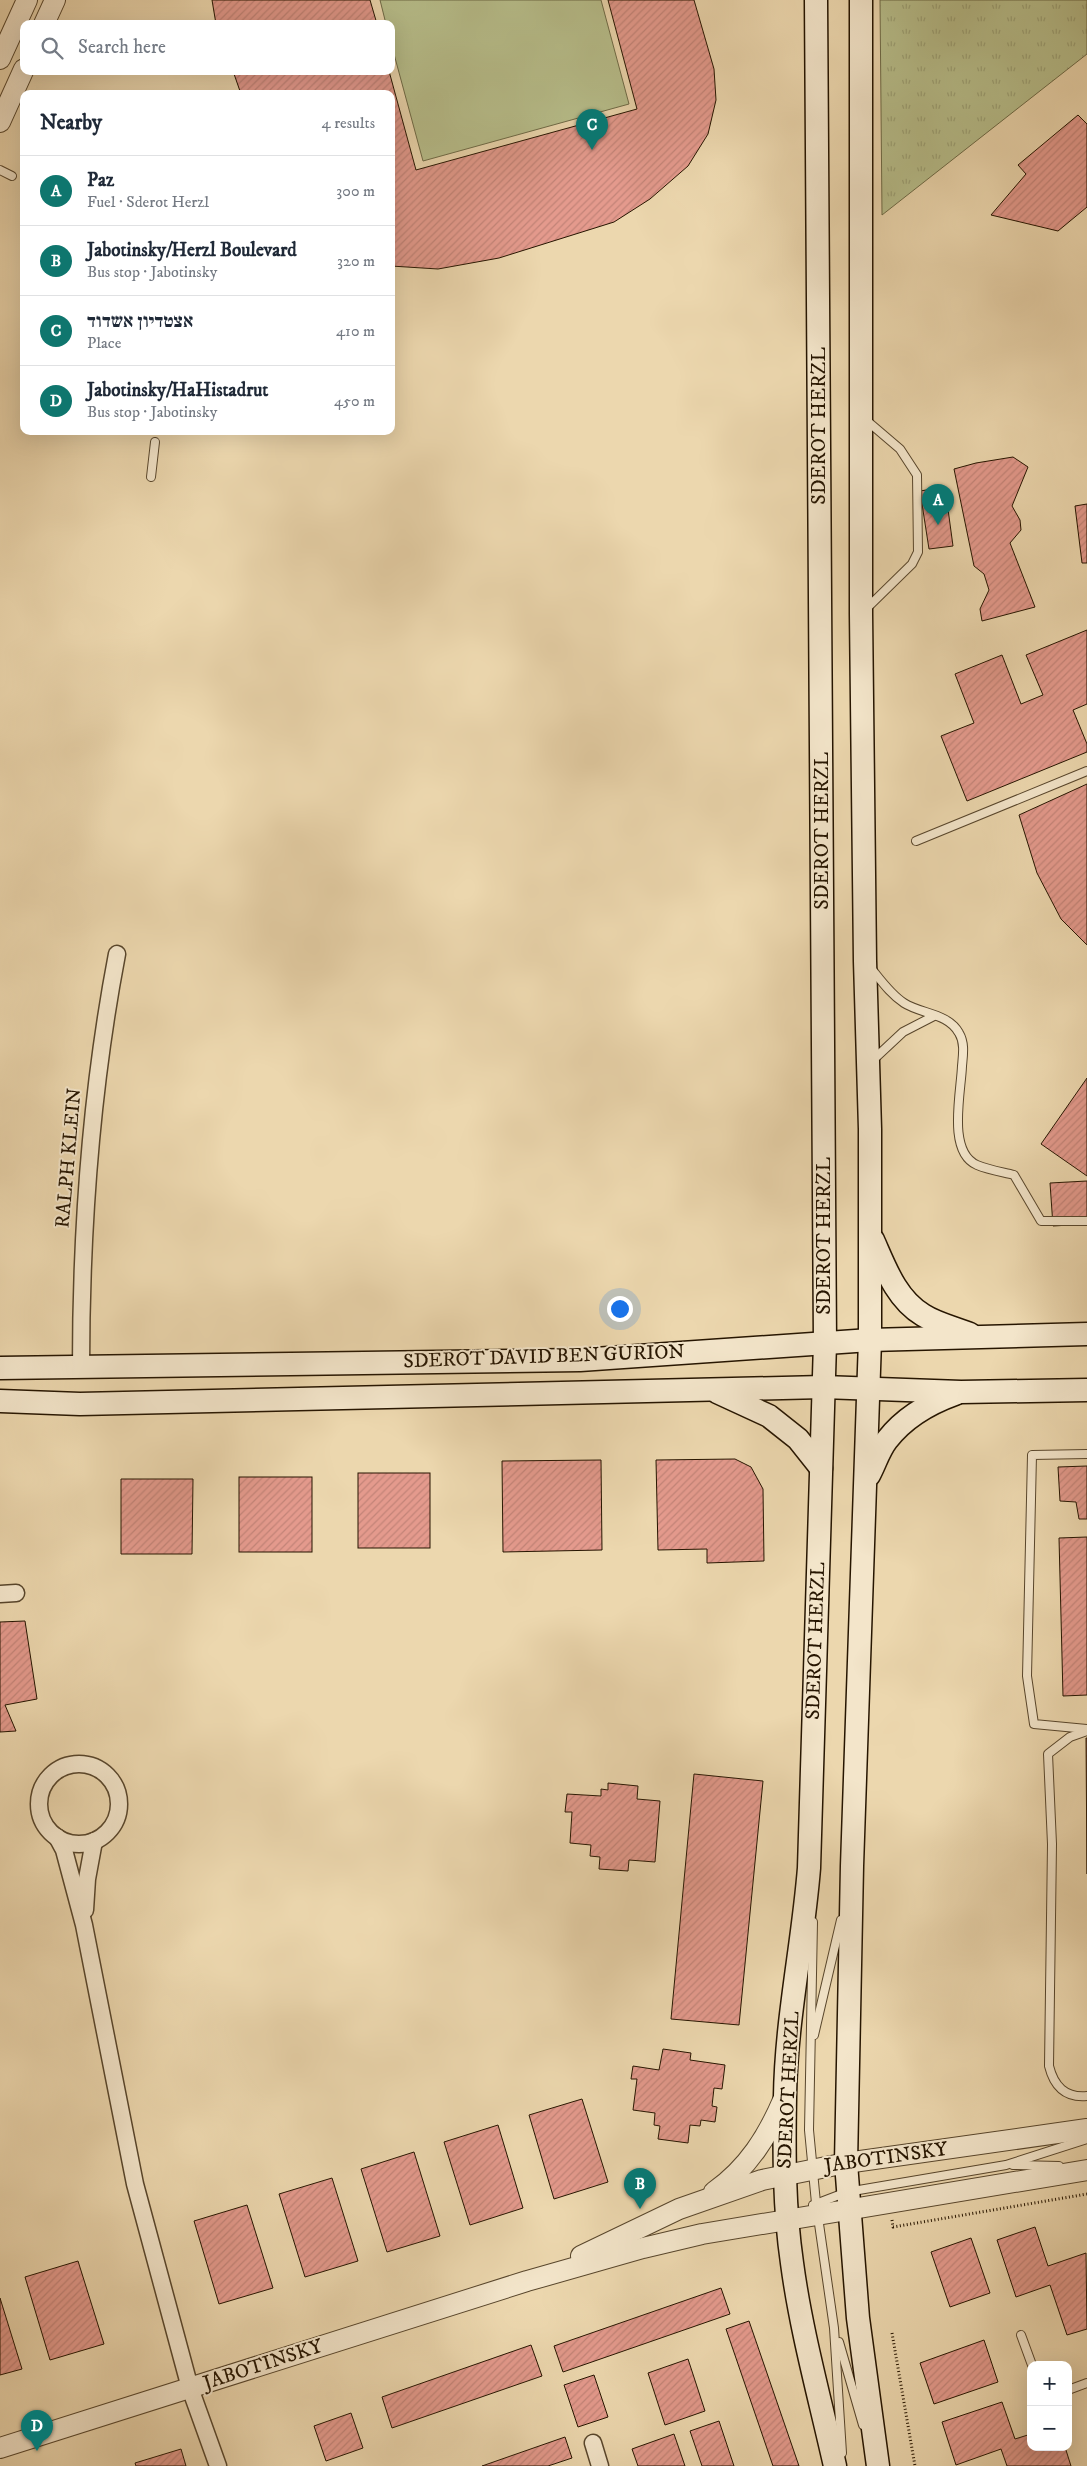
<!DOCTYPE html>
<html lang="en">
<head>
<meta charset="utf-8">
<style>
	body { margin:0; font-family:"IM FELL DW Pica","Frank Ruhl Libre",serif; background:#f2f2f3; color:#1f2937 }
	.controls { position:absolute; right:15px; bottom:15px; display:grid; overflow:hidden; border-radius:10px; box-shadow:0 5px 20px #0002 }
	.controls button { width:45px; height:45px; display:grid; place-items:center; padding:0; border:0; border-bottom:1px solid #e0e1e3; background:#fff; color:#1f2937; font:25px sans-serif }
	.you { position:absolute; left:619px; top:1308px; width:18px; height:18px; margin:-12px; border:4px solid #fff; border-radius:50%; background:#1a73e8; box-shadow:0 0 0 8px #1a73e833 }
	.badge { display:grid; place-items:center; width:32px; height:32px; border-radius:50%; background:#0f766e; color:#fff; font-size:16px; font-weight:700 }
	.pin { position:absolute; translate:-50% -41px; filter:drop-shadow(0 1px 2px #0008) }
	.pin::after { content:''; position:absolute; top:26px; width:18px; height:15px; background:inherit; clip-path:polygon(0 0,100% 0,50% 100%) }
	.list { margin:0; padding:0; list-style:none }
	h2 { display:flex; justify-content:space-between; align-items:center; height:65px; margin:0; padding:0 20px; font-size:21px }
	h2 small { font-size:16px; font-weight:400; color:#747a83 }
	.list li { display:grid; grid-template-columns:32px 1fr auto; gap:15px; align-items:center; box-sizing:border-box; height:70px; padding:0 20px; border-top:1px solid #e0e1e3 }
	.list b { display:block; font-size:19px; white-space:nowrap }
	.list p { margin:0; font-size:16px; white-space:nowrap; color:#747a83 }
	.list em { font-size:16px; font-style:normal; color:#747a83 }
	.icon { flex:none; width:28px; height:28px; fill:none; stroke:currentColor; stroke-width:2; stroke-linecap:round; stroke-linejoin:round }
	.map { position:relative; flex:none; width:1087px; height:2466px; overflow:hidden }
	.search { position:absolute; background:#fff; box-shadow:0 5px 20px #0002; left:20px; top:20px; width:375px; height:55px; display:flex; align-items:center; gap:12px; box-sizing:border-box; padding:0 18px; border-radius:10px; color:#747a83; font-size:19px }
	.panel { position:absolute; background:#fff; box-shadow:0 5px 20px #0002; left:20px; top:90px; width:375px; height:345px; border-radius:10px }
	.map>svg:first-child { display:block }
	.grass { fill:url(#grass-tufts); stroke:#6e6a46 }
	.pitch { fill:#b7be8b; stroke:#6e6a46 }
	.building { fill:url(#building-hatch); stroke:#261500 }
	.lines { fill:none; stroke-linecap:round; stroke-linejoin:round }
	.service-casing { stroke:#58462c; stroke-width:10 }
	.minor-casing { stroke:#58462c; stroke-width:19 }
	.tertiary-casing { stroke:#58462c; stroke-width:22 }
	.secondary-casing { stroke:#261500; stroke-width:25 }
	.path { stroke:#261500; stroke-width:3; stroke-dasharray:1 2.5; stroke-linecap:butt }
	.service { stroke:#f3e5ca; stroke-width:8 }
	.minor { stroke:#f3e5ca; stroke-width:16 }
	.tertiary { stroke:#f3e5ca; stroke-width:20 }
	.secondary { stroke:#f3e5ca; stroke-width:22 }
	.labels { text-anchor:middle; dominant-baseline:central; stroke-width:4; stroke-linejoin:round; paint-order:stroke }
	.street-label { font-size:20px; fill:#261500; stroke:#f3e5ca }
</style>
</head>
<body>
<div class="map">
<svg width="1087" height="2466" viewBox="0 0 1087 2466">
	<defs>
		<pattern id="grass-tufts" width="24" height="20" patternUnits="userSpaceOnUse" patternTransform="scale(1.25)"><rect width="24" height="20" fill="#b7be8b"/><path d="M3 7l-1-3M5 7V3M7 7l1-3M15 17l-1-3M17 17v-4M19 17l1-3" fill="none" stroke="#9da276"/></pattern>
		<pattern id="building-hatch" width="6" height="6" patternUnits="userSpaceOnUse" patternTransform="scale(1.25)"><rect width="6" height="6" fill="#e49a8d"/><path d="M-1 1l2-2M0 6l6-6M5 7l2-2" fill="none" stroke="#c38478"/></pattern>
	</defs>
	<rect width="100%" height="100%" fill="#ecd7ae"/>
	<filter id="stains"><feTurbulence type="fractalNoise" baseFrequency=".004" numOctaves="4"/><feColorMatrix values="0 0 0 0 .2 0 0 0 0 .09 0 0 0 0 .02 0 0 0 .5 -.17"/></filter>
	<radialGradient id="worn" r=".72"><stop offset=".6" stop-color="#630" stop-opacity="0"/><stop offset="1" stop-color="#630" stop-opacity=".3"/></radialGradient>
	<polygon class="grass" points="880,0 1087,0 1087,54 882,215"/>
	<polygon class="pitch" points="380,0 601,0 629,104 423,161 391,43 391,24 386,24"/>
	<g class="building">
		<polygon points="212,0 370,0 377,24 216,24"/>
		<polygon points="608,0 694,0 714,69 716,100 708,134 688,166 650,199 614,222 499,258 438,269 391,266 391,94 241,94 233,71 389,71 416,170 637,109"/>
		<polygon points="1078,115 1087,124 1087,207 1058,231 991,215 1026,174 1018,165"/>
		<polygon points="1013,457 1028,467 1012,506 1020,520 1021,530 1010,543 1035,607 982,621 980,609 989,590 984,574 974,566 954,469 976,463"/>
		<polygon points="945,487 953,546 929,549 920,491"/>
		<polygon points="1087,504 1087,563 1082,563 1075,506"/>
		<polygon points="1087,630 1087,704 1073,710 1087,744 1087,752 967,801 941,736 974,723 955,674 1002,655 1021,704 1043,695 1026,655"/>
		<polygon points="1087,784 1087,945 1061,919 1037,873 1019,815"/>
		<polygon points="1087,1078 1087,1176 1041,1144"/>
		<polygon points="1087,1181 1087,1224 1053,1226 1050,1183"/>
		<polygon points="735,1459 751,1467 763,1489 764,1561 707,1563 707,1549 658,1550 656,1460"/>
		<polygon points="601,1460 602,1550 503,1552 502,1461"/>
		<polygon points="1087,1466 1087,1519 1079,1519 1076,1502 1060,1501 1058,1467"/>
		<rect x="358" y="1473" width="72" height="75"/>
		<rect x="239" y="1477" width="73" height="75"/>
		<polygon points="121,1479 193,1479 192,1554 121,1554"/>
		<polygon points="1087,1537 1087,1695 1063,1696 1059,1538"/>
		<polygon points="25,1621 37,1699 5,1705 16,1731 0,1732 0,1622"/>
		<polygon points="1086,1738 1087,1738 1087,1874"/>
		<polygon points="694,1774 763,1781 739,2025 671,2019"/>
		<polygon points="608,1783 638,1786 637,1799 660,1801 655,1862 629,1860 628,1871 599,1869 600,1857 590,1856 591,1845 570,1843 572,1812 565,1812 567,1794 601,1796 601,1789 608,1790"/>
		<polygon points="663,2049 691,2053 690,2060 725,2065 722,2089 714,2088 712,2106 717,2107 715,2122 701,2120 700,2126 690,2125 688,2143 658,2139 660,2126 654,2125 655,2113 633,2110 637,2079 631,2079 633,2066 659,2070"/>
		<polygon points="582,2099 608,2182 554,2199 529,2115"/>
		<polygon points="498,2125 523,2208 470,2225 444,2142"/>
		<polygon points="414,2152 440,2236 387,2252 361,2169"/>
		<polygon points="332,2178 358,2261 305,2277 279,2194"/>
		<polygon points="247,2205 273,2288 219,2304 194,2221"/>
		<polygon points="1035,2227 1048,2266 1086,2253 1087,2329 1067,2335 1050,2285 1016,2297 997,2240"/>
		<polygon points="971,2238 990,2293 950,2307 931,2252"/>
		<polygon points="78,2261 104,2344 50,2360 25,2277"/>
		<polygon points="721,2288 730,2314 563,2372 554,2346"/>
		<polygon points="0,2298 22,2369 0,2375"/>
		<polygon points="749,2321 799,2466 773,2466 726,2329"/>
		<polygon points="984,2340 998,2382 934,2404 920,2363"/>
		<polygon points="531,2345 542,2376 392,2428 382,2397"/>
		<polygon points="688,2359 705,2411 665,2425 648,2373"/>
		<polygon points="594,2375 608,2417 578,2427 564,2385"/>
		<polygon points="1002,2402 1015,2439 1031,2434 1031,2447 1065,2447 1071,2466 1007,2466 1001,2449 956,2465 942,2422"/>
		<polygon points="351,2413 363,2448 326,2461 314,2426"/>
		<polygon points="719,2421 734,2466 702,2466 690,2431"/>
		<polygon points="674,2434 685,2466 638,2466 632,2449"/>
		<polygon points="565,2437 572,2458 548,2466 482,2466"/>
		<polygon points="181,2449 186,2466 136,2466 135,2463"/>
	</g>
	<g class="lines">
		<g class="service-casing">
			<g id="service">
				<polyline points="0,170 12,176"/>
				<polyline points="151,477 155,442"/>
				<polyline points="866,609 912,564 918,552 917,475 900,449 866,420"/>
				<polyline points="916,841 1087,771"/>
				<path d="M870,967C880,979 890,994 904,1003C921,1014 948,1013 959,1033C965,1043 963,1055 962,1066C961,1093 947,1152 977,1165C989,1170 1002,1172 1014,1175L1041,1221H1087"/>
				<polyline points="873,1060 903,1032 934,1016"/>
				<polyline points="1087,1454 1032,1455 1027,1676 1034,1724 1087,1729"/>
				<path d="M1087,1731L1070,1737L1048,1754L1052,1844L1049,2066C1054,2086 1065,2098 1087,2096"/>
				<polyline points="813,1922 809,2130 816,2203 834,2328 842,2453"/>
				<polyline points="814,2035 841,1920"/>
				<polyline points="1013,2165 1059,2166"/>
				<polyline points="813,2205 847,2192 1006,2165 1087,2139"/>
				<polyline points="1021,2335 1032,2365"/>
				<polyline points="839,2342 863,2425"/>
				<polyline points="1068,2390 1087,2383"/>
			</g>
		</g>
		<g class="minor-casing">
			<g id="minor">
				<path d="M81,1367C81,1228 91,1090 117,954"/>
				<polyline points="0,1594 16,1593"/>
				<circle cx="79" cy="1804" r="40"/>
				<polyline points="57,1837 64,1850 84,1925 135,2184 190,2388 218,2466"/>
				<polyline points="85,1910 87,1879 94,1841"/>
				<polyline points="593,2443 600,2466"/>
			</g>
		</g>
		<g class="tertiary-casing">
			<g id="tertiary">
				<polyline points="44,24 55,0"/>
				<polyline points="0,59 27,0"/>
				<polyline points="0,122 24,69"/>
				<path d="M714,2192C748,2168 768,2136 784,2098"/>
				<polyline points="581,2256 679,2209 762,2180 846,2163 1087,2129"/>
				<polyline points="0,2448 527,2281 643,2248 702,2234 1087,2170"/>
			</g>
		</g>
		<g class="secondary-casing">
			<g id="secondary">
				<path d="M816,0L825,1343L809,1868C803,1944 786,2020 785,2097C784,2152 784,2208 792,2263C801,2331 820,2399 835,2466"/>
				<polyline points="861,0 861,614 865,961 870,1129 870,1340 852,1866 846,2163 858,2318 878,2466"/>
				<path d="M873,1240C885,1267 896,1299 923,1315C937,1324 955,1328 970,1334"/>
				<polyline points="0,1368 580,1360 870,1340 1087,1334"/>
				<polyline points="717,1392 769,1416 798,1439 821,1468"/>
				<polyline points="0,1401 80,1404 823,1387 961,1392 1087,1390"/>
				<path d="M869,1475C875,1464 879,1450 887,1440C904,1418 930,1403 955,1394"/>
			</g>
		</g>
		<g class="path">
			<polyline points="892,2220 893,2227 1087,2194"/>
			<polyline points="892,2333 915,2466"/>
		</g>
		<use href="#service" class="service"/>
		<use href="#minor" class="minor"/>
		<use href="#tertiary" class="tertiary"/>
		<use href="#secondary" class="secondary"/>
	</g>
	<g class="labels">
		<g class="street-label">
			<text transform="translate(819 426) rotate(-90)">SDEROT HERZL</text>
			<text transform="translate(822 831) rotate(-90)">SDEROT HERZL</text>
			<text transform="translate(69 1158) rotate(-85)">RALPH KLEIN</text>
			<text transform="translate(824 1236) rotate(-90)">SDEROT HERZL</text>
			<text transform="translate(544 1357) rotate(-2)">SDEROT DAVID BEN GURION</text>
			<text transform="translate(816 1641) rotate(-88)">SDEROT HERZL</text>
			<text transform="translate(789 2090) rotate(-87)">SDEROT HERZL</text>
			<text transform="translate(886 2158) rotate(-8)">JABOTINSKY</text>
			<text transform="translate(263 2365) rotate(-18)">JABOTINSKY</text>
		</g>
	</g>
	<rect width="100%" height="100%" filter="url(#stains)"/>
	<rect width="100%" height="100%" fill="url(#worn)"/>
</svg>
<div class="controls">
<button>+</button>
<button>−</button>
</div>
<div class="you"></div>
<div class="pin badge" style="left:938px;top:525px">A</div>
<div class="pin badge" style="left:640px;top:2209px">B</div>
<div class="pin badge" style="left:592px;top:150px">C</div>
<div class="pin badge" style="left:37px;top:2451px">D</div>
<div class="search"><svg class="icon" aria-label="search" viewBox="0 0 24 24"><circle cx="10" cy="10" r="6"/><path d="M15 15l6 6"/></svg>Search here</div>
<section class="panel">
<h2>Nearby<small>4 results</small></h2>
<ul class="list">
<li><span class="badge">A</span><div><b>Paz</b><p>Fuel · Sderot Herzl</p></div><em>300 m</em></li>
<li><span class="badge">B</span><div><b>Jabotinsky/Herzl Boulevard</b><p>Bus stop · Jabotinsky</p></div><em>320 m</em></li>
<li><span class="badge">C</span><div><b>אצטדיון אשדוד</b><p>Place</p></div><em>410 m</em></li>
<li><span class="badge">D</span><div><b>Jabotinsky/HaHistadrut</b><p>Bus stop · Jabotinsky</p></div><em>450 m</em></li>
</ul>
</section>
</div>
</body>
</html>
